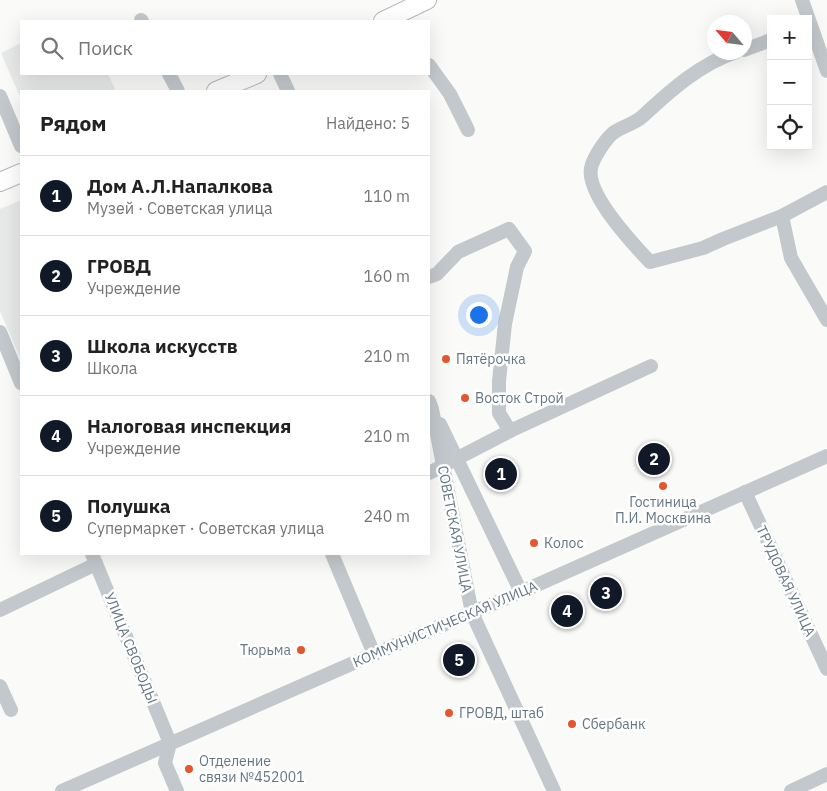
<!DOCTYPE html>
<html lang="ru">
<head>
<meta charset="utf-8">
<style>
	body { margin:0; font-family:"IBM Plex Sans",sans-serif; background:#f2f2f2; color:#222 }
	.controls { position:absolute; right:15px; top:15px; display:grid; overflow:hidden; border-radius:0px; box-shadow:0 5px 20px #0002 }
	.controls button { width:45px; height:45px; display:grid; place-items:center; padding:0; border:0; border-bottom:1px solid #e0e0e0; background:#fff; color:#222; font:25px sans-serif }
	.compass { position:absolute; left:707px; top:15px; width:45px; height:45px; border-radius:50%; background:#fff; box-shadow:0 5px 20px #0002; rotate:298deg }
	.you { position:absolute; left:478px; top:314px; width:18px; height:18px; margin:-12px; border:4px solid #fff; border-radius:50%; background:#1a73e8; box-shadow:0 0 0 8px #1a73e833 }
	.badge { display:grid; place-items:center; width:32px; height:32px; border-radius:50%; background:#111827; color:#fff; font-size:16px; font-weight:700 }
	.pin { position:absolute; translate:-50% -50%; border:2px solid #fff; box-shadow:0 1px 5px #0006 }
	.list { margin:0; padding:0; list-style:none }
	h2 { display:flex; justify-content:space-between; align-items:center; height:65px; margin:0; padding:0 20px; font-size:21px }
	h2 small { font-size:16px; font-weight:400; color:#767676 }
	.list li { display:grid; grid-template-columns:32px 1fr auto; gap:15px; align-items:center; box-sizing:border-box; height:80px; padding:0 20px; border-top:1px solid #e0e0e0 }
	.list b { display:block; font-size:19px; white-space:nowrap }
	.list p { margin:0; font-size:16px; white-space:nowrap; color:#767676 }
	.list em { font-size:16px; font-style:normal; color:#767676 }
	.icon { flex:none; width:28px; height:28px; fill:none; stroke:currentColor; stroke-width:2; stroke-linecap:round; stroke-linejoin:round }
	.map { position:relative; flex:none; width:827px; height:791px; overflow:hidden }
	.search { position:absolute; background:#fff; box-shadow:0 5px 20px #0002; left:20px; top:20px; width:410px; height:55px; display:flex; align-items:center; gap:12px; box-sizing:border-box; padding:0 18px; border-radius:0px; color:#767676; font-size:19px }
	.panel { position:absolute; background:#fff; box-shadow:0 5px 20px #0002; left:20px; top:90px; width:410px; height:465px; border-radius:0px }
	.map>svg:first-child { display:block }
	.built { fill:#e8e9e9 }
	.lines { fill:none; stroke-linecap:round; stroke-linejoin:round }
	.major-casing { stroke:#b5babe; stroke-width:20 }
	.minor { stroke:#c3c8cc; stroke-width:14 }
	.major { stroke:#fff; stroke-width:18 }
	.poi-dot { fill:#e4572e; stroke:#fff; stroke-width:2 }
	.labels { text-anchor:middle; dominant-baseline:central; stroke-width:5; stroke-linejoin:round; paint-order:stroke }
	.poi-label { font-size:14px; fill:#657683; stroke:#fff; text-anchor:start }
	.street-label { font-size:14px; fill:#657683; stroke:#fff }
</style>
</head>
<body>
<div class="map">
<svg width="827" height="791" viewBox="0 0 827 791">
	<rect width="100%" height="100%" fill="#fafaf8"/>
	<g class="built">
		<polygon points="21,43 21,74 108,74 116,91 21,91 21,99 1,53"/>
		<polygon points="21,200 21,360 0,311 0,209"/>
	</g>
	<g class="lines">
		<g class="major-casing">
			<g id="major">
				<polyline points="383,21 427,0"/>
				<polyline points="216,91 257,74"/>
				<polyline points="0,182 21,173"/>
			</g>
		</g>
		<g class="minor">
			<polyline points="802,0 827,71"/>
			<polyline points="141,20 142,21"/>
			<polyline points="744,50 771,40"/>
			<path d="M736,52C700,64 671,90 643,116C635,124 622,126 613,133C605,140 593,158 591,168C586,194 633,244 650,262L703,248L723,239L782,216L827,192"/>
			<polyline points="429,65 450,94 468,130"/>
			<polyline points="169,74 178,91"/>
			<polyline points="280,74 288,91"/>
			<polyline points="0,96 21,146"/>
			<polyline points="782,216 791,258 827,320"/>
			<polyline points="429,277 437,274 458,252 509,229 525,251 517,267 505,324 499,381 499,413 510,431 429,473"/>
			<polyline points="0,332 21,383"/>
			<polyline points="429,401 432,409 472,613 554,791"/>
			<polyline points="440,424 521,592"/>
			<polyline points="510,431 651,366"/>
			<polyline points="745,492 827,669"/>
			<polyline points="92,554 170,743 165,763 177,791"/>
			<polyline points="332,554 374,654"/>
			<polyline points="0,610 96,564"/>
			<polyline points="0,686 11,710"/>
			<polyline points="62,791 374,654 521,592 827,456"/>
			<polyline points="791,791 827,774"/>
		</g>
		<use href="#major" class="major"/>
	</g>
	<g class="poi-dot">
		<circle cx="446" cy="359" r="5"/>
		<circle cx="465" cy="398" r="5"/>
		<circle cx="663" cy="486" r="5"/>
		<circle cx="534" cy="543" r="5"/>
		<circle cx="301" cy="650" r="5"/>
		<circle cx="449" cy="713" r="5"/>
		<circle cx="572" cy="724" r="5"/>
		<circle cx="189" cy="769" r="5"/>
	</g>
	<g class="labels">
		<g class="poi-label">
			<text x="456" y="359">Пятёрочка</text>
			<text x="475" y="398">Восток Строй</text>
			<text x="663" y="502" text-anchor="middle">Гостиница<tspan x="663" dy="16">П.И. Москвина</tspan></text>
			<text x="544" y="543">Колос</text>
			<text x="291" y="650" text-anchor="end">Тюрьма</text>
			<text x="459" y="713">ГРОВД, штаб</text>
			<text x="582" y="724">Сбербанк</text>
			<text x="199" y="761">Отделение<tspan x="199" dy="16">связи №452001</tspan></text>
		</g>
		<g class="street-label">
			<text transform="translate(455 529) rotate(79)">СОВЕТСКАЯ УЛИЦА</text>
			<text transform="translate(786 581) rotate(65)">ТРУДОВАЯ УЛИЦА</text>
			<text transform="translate(445 624) rotate(-23)">КОММУНИСТИЧЕСКАЯ УЛИЦА</text>
			<text transform="translate(131 648) rotate(68)">УЛИЦА СВОБОДЫ</text>
		</g>
	</g>
</svg>
<div class="controls">
<button>+</button>
<button>−</button>
<button><svg class="icon" aria-label="locate" viewBox="0 0 24 24"><circle cx="12" cy="12" r="6"/><path d="M12 2v4M12 18v4M2 12h4M18 12h4"/></svg></button>
</div>
<svg class="compass" viewBox="-18 -18 36 36"><path d="M0-13l5 13h-10z" fill="#e53935"/><path d="M0 13l5-13h-10z" fill="#767676"/></svg>
<div class="you"></div>
<div class="pin badge" style="left:501px;top:474px">1</div>
<div class="pin badge" style="left:654px;top:459px">2</div>
<div class="pin badge" style="left:606px;top:593px">3</div>
<div class="pin badge" style="left:567px;top:611px">4</div>
<div class="pin badge" style="left:459px;top:660px">5</div>
<div class="search"><svg class="icon" aria-label="search" viewBox="0 0 24 24"><circle cx="10" cy="10" r="6"/><path d="M15 15l6 6"/></svg>Поиск</div>
<section class="panel">
<h2>Рядом<small>Найдено: 5</small></h2>
<ul class="list">
<li><span class="badge">1</span><div><b>Дом А.Л.Напалкова</b><p>Музей · Советская улица</p></div><em>110 m</em></li>
<li><span class="badge">2</span><div><b>ГРОВД</b><p>Учреждение</p></div><em>160 m</em></li>
<li><span class="badge">3</span><div><b>Школа искусств</b><p>Школа</p></div><em>210 m</em></li>
<li><span class="badge">4</span><div><b>Налоговая инспекция</b><p>Учреждение</p></div><em>210 m</em></li>
<li><span class="badge">5</span><div><b>Полушка</b><p>Супермаркет · Советская улица</p></div><em>240 m</em></li>
</ul>
</section>
</div>
</body>
</html>
